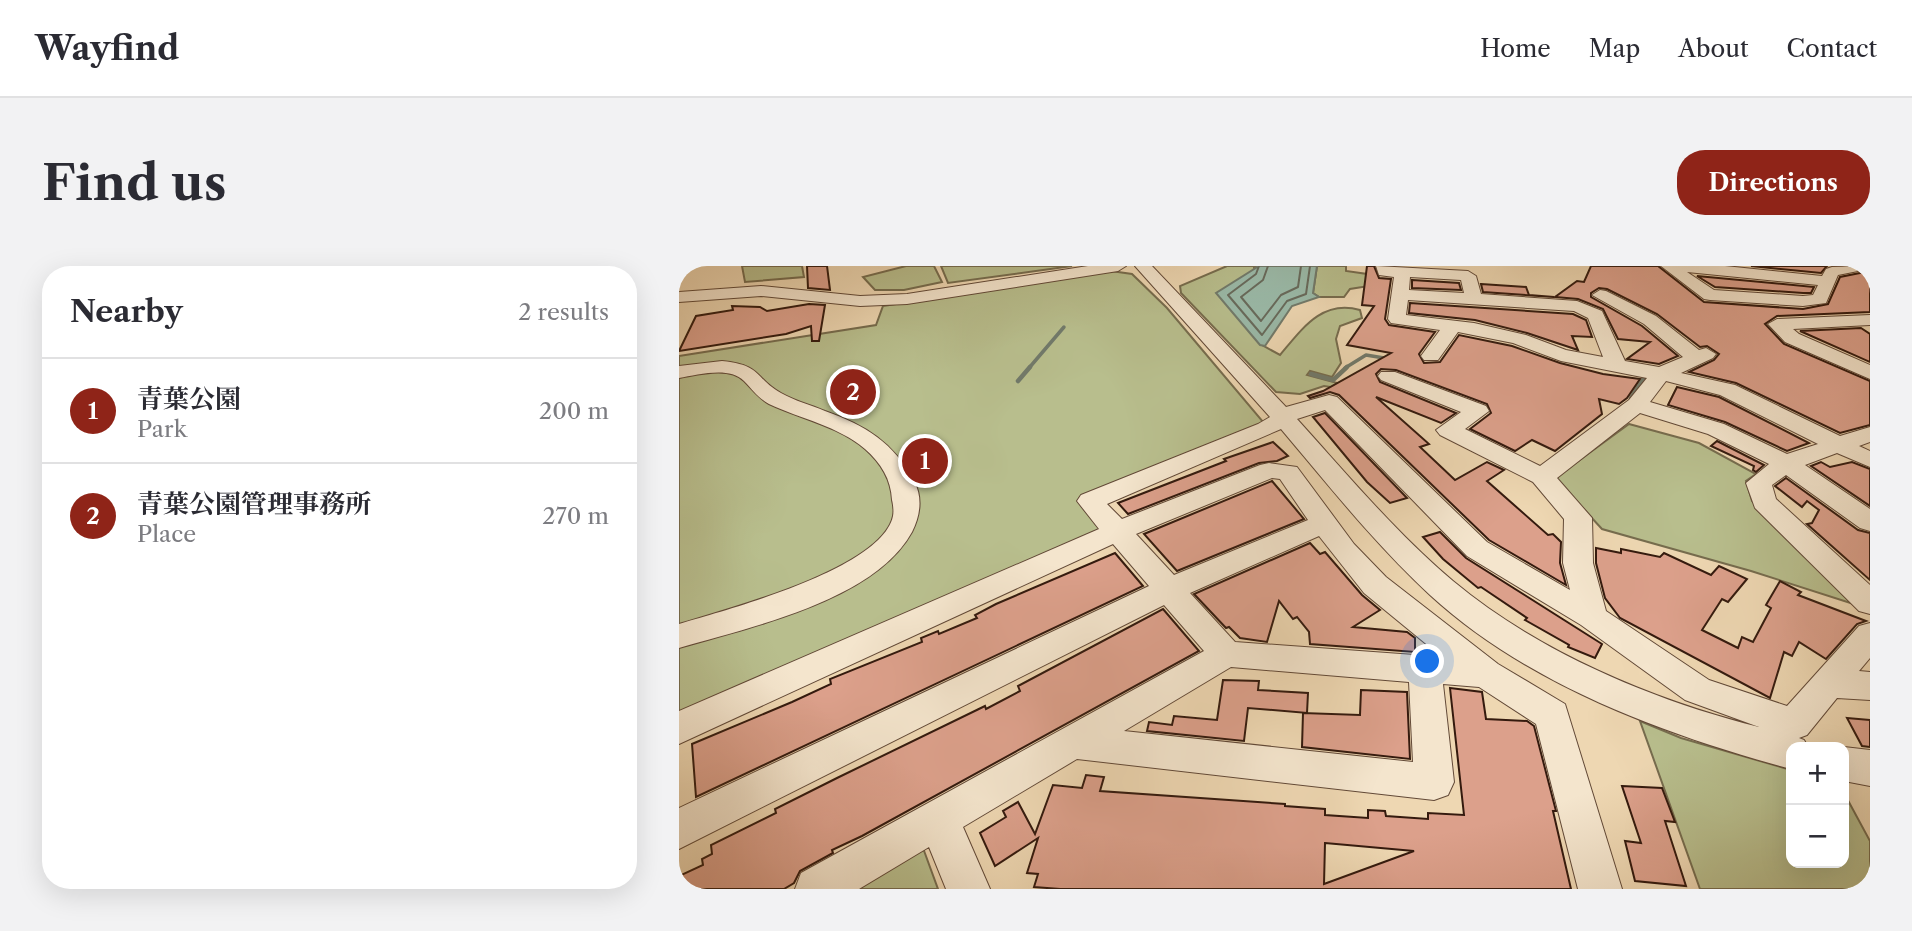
<!DOCTYPE html>
<html lang="en">
<head>
<meta charset="utf-8">
<style>
	body { margin:0; font-family:"Libre Caslon Text","Noto Serif JP",serif; background:#f2f2f3; color:#2b2b33 }
	.controls { position:absolute; right:21px; bottom:21px; display:grid; overflow:hidden; border-radius:14px; box-shadow:0 7px 28px #0002 }
	.controls button { width:63px; height:63px; display:grid; place-items:center; padding:0; border:0; border-bottom:2px solid #e1e1e2; background:#fff; color:#2b2b33; font:35px sans-serif }
	.you { position:absolute; left:749px; top:396px; width:24px; height:24px; margin:-18px; border:5px solid #fff; border-radius:50%; background:#1a73e8; box-shadow:0 0 0 10px #1a73e833 }
	.badge { display:grid; place-items:center; width:46px; height:46px; border-radius:50%; background:#8f2418; color:#fff; font-size:23px; font-weight:700 }
	.pin { position:absolute; translate:-50% -50%; border:4px solid #fff; box-shadow:0 2px 7px #0006 }
	.list { margin:0; padding:0; list-style:none }
	h2 { display:flex; justify-content:space-between; align-items:center; height:91px; margin:0; padding:0 28px; font-size:30px }
	h2 small { font-size:23px; font-weight:400; color:#7c7c81 }
	.list li { display:grid; grid-template-columns:46px 1fr auto; gap:21px; align-items:center; box-sizing:border-box; height:105px; padding:0 28px; border-top:2px solid #e1e1e2 }
	.list b { display:block; font-size:26px; white-space:nowrap }
	.list p { margin:0; font-size:23px; white-space:nowrap; color:#7c7c81 }
	.list em { font-size:23px; font-style:normal; color:#7c7c81 }
	.map { position:relative; flex:none; width:1191px; height:623px; overflow:hidden; border-radius:28px }
	header { display:flex; align-items:center; gap:42px; box-sizing:border-box; height:98px; padding:0 35px; background:#fff; border-bottom:2px solid #e1e1e2 }
	header strong { font-size:33px }
	nav { display:flex; gap:38px; margin-inline-start:auto; font-size:24px }
	.intro { display:flex; align-items:center; justify-content:space-between; box-sizing:border-box; height:168px; padding:0 42px }
	h1 { margin:0; font-size:49px }
	.button { padding:18px 32px; border-radius:28px; background:#8f2418; color:#fff; font-size:24px; font-weight:700 }
	main { display:flex; gap:42px; padding:0 42px }
	aside { flex:1; background:#fff; border-radius:28px; box-shadow:0 7px 28px #0002 }
	.map>svg:first-child { display:block }
	.green { fill:#b8be8d; stroke:#766c4e; stroke-width:2 }
	.water { fill:#9abaa9; stroke:#717a6b; stroke-width:2 }
	.lines { fill:none; stroke-linecap:round; stroke-linejoin:round }
	.shore { stroke:#676a5c; stroke-width:2 }
	.stream-far1 { stroke:#717a6b; stroke-width:3.5 }
	.stream { stroke:#717a6b; stroke-width:4.5 }
	.building { fill:#dca08b; stroke:#341a0e; stroke-width:2; fill-rule:evenodd }
	.minor-casing { stroke:#624937; stroke-width:2 }
	.minor { fill:#f4e5cd; fill-rule:evenodd }
</style>
</head>
<body>
<header>
<strong>Wayfind</strong>
<nav><a>Home</a><a>Map</a><a>About</a><a>Contact</a></nav>
</header>
<div class="intro"><h1>Find us</h1><a class="button">Directions</a></div>
<main>
<aside>
<h2>Nearby<small>2 results</small></h2>
<ul class="list">
<li><span class="badge">1</span><div><b>青葉公園</b><p>Park</p></div><em>200 m</em></li>
<li><span class="badge">2</span><div><b>青葉公園管理事務所</b><p>Place</p></div><em>270 m</em></li>
</ul>
</aside>
<div class="map">
<svg width="1191" height="623" viewBox="0 0 1191 623">
	<rect width="100%" height="100%" fill="#eed7b2"/>
	<filter id="stains"><feTurbulence type="fractalNoise" baseFrequency=".00286" numOctaves="4"/><feColorMatrix values="0 0 0 0 .2 0 0 0 0 .09 0 0 0 0 .02 0 0 0 .5 -.17"/></filter>
	<radialGradient id="worn" r=".72"><stop offset=".6" stop-color="#630" stop-opacity="0"/><stop offset="1" stop-color="#630" stop-opacity=".3"/></radialGradient>
	<g class="green">
		<polygon points="63,0 123,0 125,11 66,16"/>
		<polygon points="227,0 255,0 263,16 225,24 196,24 184,11"/>
		<polygon points="262,0 393,0 269,17"/>
		<path d="M548,0H580L575,1L581,78L601,89C623,63 643,33 681,44L683,52L661,60L657,73L662,97L653,111L631,105L628,109L662,118L658,122L645,120L621,128L597,126L502,27L501,20Z"/>
		<polygon points="638,0 667,0 667,5 688,8 690,20 671,23 665,31 640,31 634,27"/>
		<polygon points="432,5 453,8 488,42 585,157 401,232 425,262 0,455 0,90 197,59 204,40"/>
		<polygon points="950,158 1020,177 1077,208 1067,215 1073,235 1184,341 1072,305 923,263 876,212"/>
		<polygon points="961,455 1002,472 1112,504 1112,597 1165,597 1165,527 1191,575 1191,623 1021,623"/>
		<polygon points="244,582 259,623 170,623"/>
	</g>
	<polygon class="water" points="580,0 638,0 634,27 640,31 613,40 586,80 581,79 537,27"/>
	<g class="lines">
		<g class="shore">
			<polyline points="580,0 577,8 549,29 583,69 608,35 627,28 631,0"/>
			<polyline points="589,0 584,14 562,31 582,55 602,29 619,21 622,0"/>
		</g>
		<g class="stream-far1">
			<polyline points="350,102 385,61"/>
			<polyline points="666,102 687,89 711,93"/>
		</g>
		<g class="stream">
			<polyline points="632,108 654,114 668,101"/>
			<polyline points="339,115 351,101"/>
			<polyline points="952,132 968,108 970,109"/>
		</g>
	</g>
	<g class="building">
		<polygon points="128,0 148,0 151,24 129,22"/>
		<polygon points="688,0 695,0 700,12 712,13 706,53 710,59 756,66 740,88 745,97 761,96 780,69 833,80 881,97 924,108 961,113 948,132 940,138 920,133 923,148 876,185 853,174 836,185 791,163 812,147 808,138 717,104 702,103 697,108 701,116 777,147 762,157 697,131 750,178 741,181 776,214 808,196 825,204 808,215 869,269 874,268 882,276 881,297 887,319 810,274 660,129 651,126 631,132 629,130 644,125 712,87 668,79 695,40 683,39"/>
		<polygon points="912,0 979,0 1025,36 1124,43 1149,38 1161,11 1191,5 1191,46 1098,50 1086,58 1105,78 1191,115 1191,159 1161,167 1057,117 1010,106 1035,94 1040,88 1028,80 1021,81 978,48 928,23 920,22 912,27 912,31 963,60 999,90 980,98 948,93 971,76 939,73 924,43 899,33 876,31 898,15 905,16"/>
		<polygon points="1072,0 1148,0 1142,7"/>
		<polygon points="1018,10 1135,21 1132,27 1124,27 1036,21"/>
		<polygon points="733,14 780,17 782,24 733,22"/>
		<polygon points="802,18 847,21 850,29 875,31 804,26"/>
		<polygon points="731,37 894,48 907,54 913,71 893,70 899,84 848,67 796,54 730,47"/>
		<polygon points="130,38 146,39 140,75 133,75 132,60 107,68 0,85 17,50 54,44 53,40 81,41 88,45"/>
		<polygon points="1182,62 1191,68 1191,96 1121,65"/>
		<polygon points="194,114 196,131 152,140 154,119"/>
		<polygon points="998,121 1040,131 1130,177 1108,185 1046,156 989,139"/>
		<polygon points="646,147 728,232 711,237 688,216 634,151"/>
		<polygon points="1038,175 1085,199 1077,206 1074,204 1075,200 1032,180"/>
		<polygon points="594,176 609,190 598,195 580,197 449,248 439,237 547,195 545,193"/>
		<polygon points="1142,196 1151,201 1173,196 1191,203 1191,240 1132,200"/>
		<polygon points="1107,212 1179,264 1191,267 1191,314 1128,258 1133,257 1140,244 1128,235 1123,241 1096,220"/>
		<polygon points="593,215 625,253 498,305 465,268"/>
		<polygon points="761,266 787,292 923,378 916,392 889,381 890,379 846,354 848,352 802,321 799,322 764,293 744,271"/>
		<polygon points="631,277 641,288 646,286 683,329 701,344 674,361 728,366 736,372 736,386 631,378 630,366 618,351 614,353 600,335 588,376 561,372 550,361 547,362 515,328"/>
		<polygon points="917,282 942,287 942,283 981,291 985,287 1032,309 1040,300 1068,313 1049,336 1043,333 1023,364 1059,382 1063,371 1074,376 1092,342 1087,339 1101,315 1122,326 1119,329 1187,355 1178,358 1147,393 1120,376 1113,390 1105,386 1091,432 941,352 926,332 917,297"/>
		<polygon points="436,287 464,320 17,531 13,478 113,436 152,418 151,413 243,376 242,372 259,365 260,368 298,352 296,349 317,338"/>
		<polygon points="484,343 520,385 183,570 153,584 154,587 121,605 115,617 105,623 0,623 0,610 24,599 23,593 33,588 32,579 97,547 96,543 158,512 306,440 307,443 341,425 339,420"/>
		<polygon points="544,414 580,415 579,424 629,427 628,447 569,442 565,475 468,465 470,456 493,459 495,450 538,454"/>
		<path d="M771,422L803,426L807,453L848,455L855,460L877,545H874L892,623H381L355,621L359,608L348,607L359,572L316,600L301,567L327,551L324,545L339,536L356,568L374,519L403,522L407,509L425,511L421,525L606,538V540L646,543V549L689,552V544L706,545L707,550L749,553V547L785,549ZM646,577L735,585L645,618Z"/>
		<polygon points="682,424 728,426 731,493 623,481 624,447 681,449"/>
		<polygon points="1168,452 1191,454 1191,481 1183,480"/>
		<polygon points="943,520 983,522 996,556 986,555 1007,620 956,615 946,575 962,577"/>
	</g>
	<g class="lines">
		<g class="minor-casing">
			<g id="minor">
				<polygon points="409,0 447,0 439,5 228,38 181,40 82,30 0,36 0,26 82,20 181,30 228,28"/>
				<path d="M456,0H473L607,141L650,129L658,131L808,276L891,324L884,297L885,253L854,216L761,169L757,164L782,146L702,114L699,110L702,106H716L807,140L810,145L786,163L861,200L950,134L968,112L882,95L834,77L779,66L759,94H745L742,90L761,64L712,57L709,53L715,11L700,9L697,0L789,5L797,10L802,28L898,35L923,45L946,95L980,101L1004,91L965,58L913,29L921,24L927,25L977,50L1020,84L1027,82L1037,88L1034,92L1002,107L1056,119L1161,170L1191,161V176L1180,180L1191,185V201L1158,187L1126,199L1191,243V265L1181,262L1107,209L1093,219L1097,233L1191,319V348L1180,345L1076,242L1067,217L1090,198L1029,168L961,147L878,212L913,252L914,297L927,345L1030,414L1108,440L1180,360L1191,357V392L1180,405L1191,406V434L1158,432L1128,469L1120,472L1125,474L1129,481H1112V503C986,469 849,419 751,329C697,279 650,220 602,163L428,238L443,253L581,199L590,197L618,201L675,278L707,311L819,398L886,438L943,623H899L857,458L800,421L764,418L775,516L769,529L755,534L398,493L284,561L311,623H267L250,581L180,623H116L122,607L525,385L485,339L0,583V542L470,320L434,278L0,478V445L420,263L398,235L402,229L579,158L591,151ZM731,11L782,14L785,27L730,24ZM729,34L895,45L909,52L924,91L887,84L847,69L795,57L727,49ZM987,115L1041,129L1139,178L1108,188L1045,158L971,136ZM646,144L788,290L902,359L1006,434L1080,461C973,434 859,386 774,315C717,267 668,208 618,153ZM593,212L601,213L629,254L495,309L457,268ZM640,270L685,327L763,391L556,376L511,327ZM552,401L730,416L734,496L445,465Z"/>
				<path d="M982,0H1046L1143,10L1147,3L1153,1L1191,0L1189,3L1159,9L1147,37L1124,40L1031,34L1025,33ZM1008,6L1139,19L1134,29L1124,30L1035,24Z"/>
				<polygon points="1191,49 1191,59 1114,63 1120,68 1191,99 1191,113 1106,76 1089,58 1098,53"/>
				<path d="M43,95C84,99 75,112 102,127C116,135 132,139 146,145C186,159 215,177 235,215C244,232 241,250 233,266C195,335 71,361 0,382V358C47,344 203,303 214,250C215,245 214,238 213,234C212,213 202,197 186,183C159,160 122,153 90,138C79,132 74,124 65,115C50,100 19,109 0,112V100Z"/>
				<polygon points="1163,481 1165,481 1191,484 1191,520 1165,515"/>
			</g>
		</g>
		<use href="#minor" class="minor"/>
	</g>
	<rect width="100%" height="100%" filter="url(#stains)"/>
	<rect width="100%" height="100%" fill="url(#worn)"/>
</svg>
<div class="controls">
<button>+</button>
<button>−</button>
</div>
<div class="you"></div>
<div class="pin badge" style="left:246px;top:195px">1</div>
<div class="pin badge" style="left:174px;top:126px">2</div>
</div>
</main>
</body>
</html>
